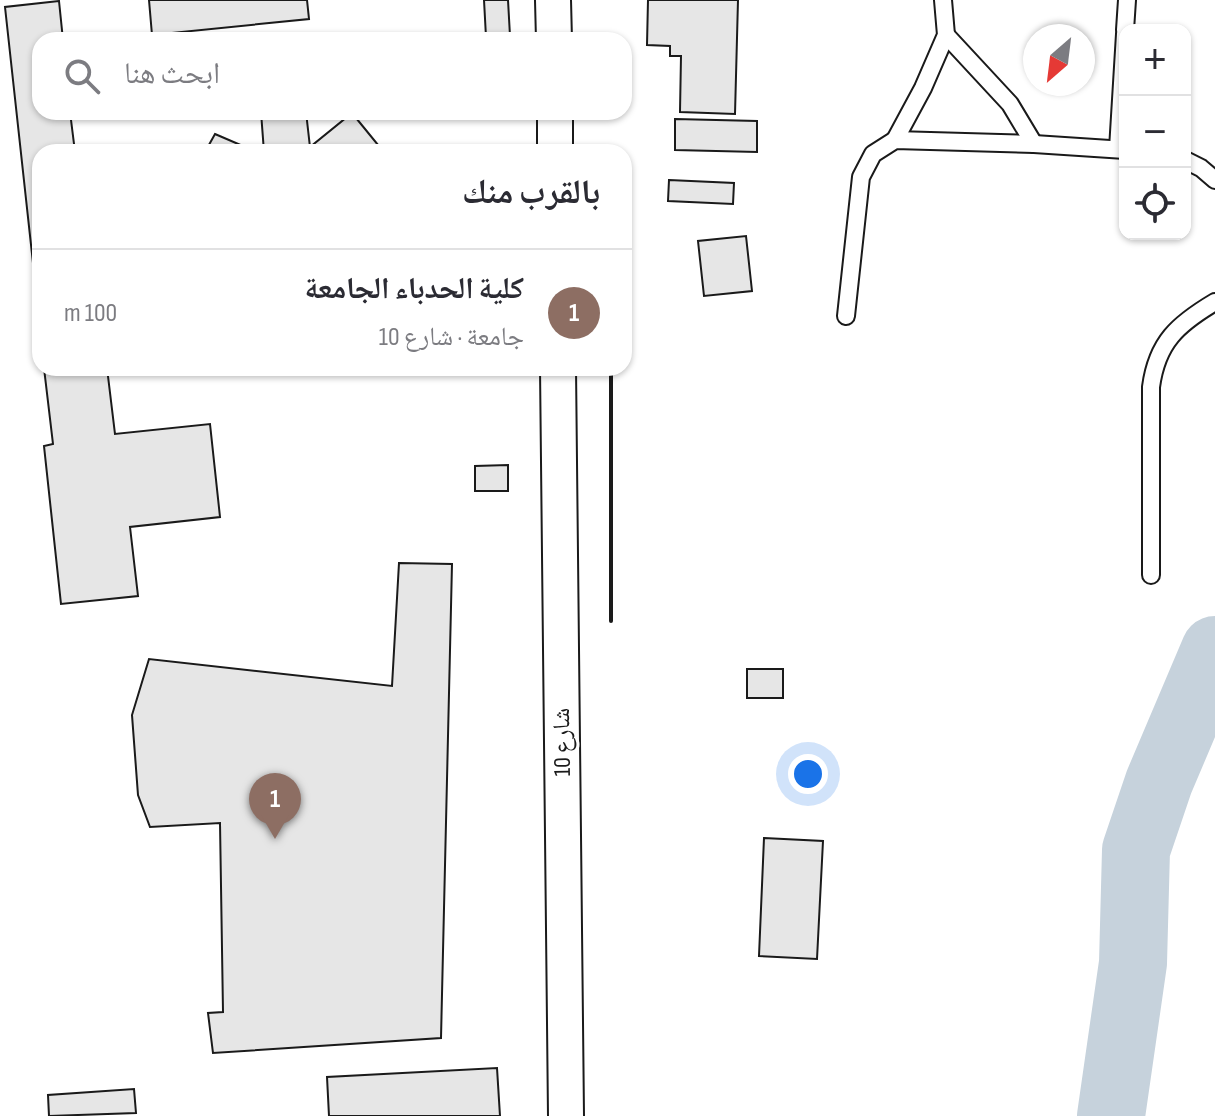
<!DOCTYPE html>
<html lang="ar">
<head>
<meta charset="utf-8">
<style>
	body { margin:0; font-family:"Sofia Sans Condensed","Noto Naskh Arabic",sans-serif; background:#f7f7f7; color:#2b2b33; direction:rtl }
	.controls { position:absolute; right:24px; top:24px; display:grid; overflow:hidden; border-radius:16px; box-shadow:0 2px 6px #0004 }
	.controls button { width:72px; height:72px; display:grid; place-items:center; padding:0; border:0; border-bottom:2px solid #e1e1e2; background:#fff; color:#2b2b33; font:40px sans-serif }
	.compass { position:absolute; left:1023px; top:24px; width:72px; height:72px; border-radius:50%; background:#fff; box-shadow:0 2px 6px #0004; rotate:208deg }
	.you { position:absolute; left:808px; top:774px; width:28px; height:28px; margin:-20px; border:6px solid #fff; border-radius:50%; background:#1a73e8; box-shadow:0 0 0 12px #1a73e833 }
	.badge { display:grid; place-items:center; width:52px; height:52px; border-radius:50%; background:#0f766e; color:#fff; font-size:26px; font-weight:700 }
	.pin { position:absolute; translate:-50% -66px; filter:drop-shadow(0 2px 4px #0008) }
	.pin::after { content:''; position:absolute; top:42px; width:28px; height:24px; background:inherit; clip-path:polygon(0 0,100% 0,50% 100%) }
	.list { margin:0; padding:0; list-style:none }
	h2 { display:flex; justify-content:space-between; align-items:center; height:104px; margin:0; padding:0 32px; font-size:34px }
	h2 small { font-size:26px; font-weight:400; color:#7c7c81 }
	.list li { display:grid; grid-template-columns:52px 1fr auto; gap:24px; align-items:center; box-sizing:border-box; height:128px; padding:0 32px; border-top:2px solid #e1e1e2 }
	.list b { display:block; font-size:30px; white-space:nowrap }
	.list p { margin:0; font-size:26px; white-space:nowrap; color:#7c7c81 }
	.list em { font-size:26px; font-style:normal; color:#7c7c81 }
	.icon { flex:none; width:44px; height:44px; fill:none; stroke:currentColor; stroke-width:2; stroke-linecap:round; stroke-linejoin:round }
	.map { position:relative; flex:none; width:1215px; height:1116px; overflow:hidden; direction:ltr }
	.search { position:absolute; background:#fff; box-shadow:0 2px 6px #0004; left:32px; top:32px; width:600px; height:88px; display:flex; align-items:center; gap:20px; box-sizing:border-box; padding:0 28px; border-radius:24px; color:#7c7c81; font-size:30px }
	.panel { position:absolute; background:#fff; box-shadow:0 2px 6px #0004; left:32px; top:144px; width:600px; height:232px; border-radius:24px; direction:rtl }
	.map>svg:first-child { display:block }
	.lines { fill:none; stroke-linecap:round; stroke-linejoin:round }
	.river { stroke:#c6d2dc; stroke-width:68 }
	.building { fill:#e6e6e6; stroke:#1a1a1a; stroke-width:2 }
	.service-casing { stroke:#1a1a1a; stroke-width:20 }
	.minor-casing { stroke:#1a1a1a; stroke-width:38 }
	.service { stroke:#fff; stroke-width:16 }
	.minor { stroke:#fff; stroke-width:34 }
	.wall { stroke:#1a1a1a; stroke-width:4 }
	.labels { text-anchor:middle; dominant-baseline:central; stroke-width:6; stroke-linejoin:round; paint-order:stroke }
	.street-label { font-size:24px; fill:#1a1a1a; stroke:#fff }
</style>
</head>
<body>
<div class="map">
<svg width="1215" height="1116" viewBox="0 0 1215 1116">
	<rect width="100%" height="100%" fill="#fff"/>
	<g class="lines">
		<polyline class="river" points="1111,1116 1133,963 1136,850 1159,782 1215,650"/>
	</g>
	<g class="building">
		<polygon points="149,0 307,0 309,19 152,35"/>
		<polygon points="484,0 508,0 510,36 486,37"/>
		<polygon points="648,0 738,0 735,114 680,112 681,56 670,56 670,46 647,45"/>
		<polygon points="59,1 63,40 40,40 40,112 70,112 75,152 40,152 40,327 5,7"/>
		<polygon points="261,112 306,112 310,147 352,113 383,151 264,152"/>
		<polygon points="675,119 757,121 757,152 675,150"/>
		<polygon points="215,134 257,152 205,152"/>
		<polygon points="669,180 734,183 733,204 668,201"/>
		<polygon points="746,236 752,291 704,296 698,241"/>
		<polygon points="44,368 107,368 115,434 210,424 220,517 130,527 138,596 61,604 44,446 53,444"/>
		<polygon points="508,465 508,491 475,491 475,466"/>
		<polygon points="399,563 452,564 441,1038 213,1053 208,1013 223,1012 220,823 150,827 138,795 132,715 149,659 392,686"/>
		<rect x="747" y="669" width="36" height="29"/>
		<polygon points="764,838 823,841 817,959 759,956"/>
		<polygon points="497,1068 500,1116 329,1116 327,1077"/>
		<polygon points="134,1089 136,1113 49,1116 48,1095"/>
	</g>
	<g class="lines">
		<g class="service-casing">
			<g id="service">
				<polyline points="1125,30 1127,0"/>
				<polyline points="946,35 1010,104 1034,144"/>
				<polyline points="895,140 923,88 946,35 943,0"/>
				<polyline points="1118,149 1125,34"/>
				<polyline points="1185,160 1201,168 1215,180"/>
				<polyline points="846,316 861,177 873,154 895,140 1034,144 1125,150"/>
				<path d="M1151,575V387C1157,342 1178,324 1215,302"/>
			</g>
		</g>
		<g class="minor-casing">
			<g id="minor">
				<polyline points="553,0 554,40"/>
				<polyline points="555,112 555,152"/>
				<polyline points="558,368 566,1116"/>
			</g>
		</g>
		<use href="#service" class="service"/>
		<use href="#minor" class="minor"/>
		<polyline class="wall" points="611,368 611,621"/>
	</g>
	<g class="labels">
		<g class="street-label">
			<text transform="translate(562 742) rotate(-91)">شارع 10</text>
		</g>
	</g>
</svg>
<div class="controls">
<button>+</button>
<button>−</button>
<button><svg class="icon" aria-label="locate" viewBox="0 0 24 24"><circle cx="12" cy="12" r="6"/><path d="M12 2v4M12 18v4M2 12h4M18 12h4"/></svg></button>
</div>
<svg class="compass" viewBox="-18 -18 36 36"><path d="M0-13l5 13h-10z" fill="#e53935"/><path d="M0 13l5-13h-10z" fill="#7c7c81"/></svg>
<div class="you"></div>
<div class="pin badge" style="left:275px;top:839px;background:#8d6e63">1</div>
<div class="search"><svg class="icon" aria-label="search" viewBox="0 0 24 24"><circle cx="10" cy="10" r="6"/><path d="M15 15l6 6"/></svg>ابحث هنا</div>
<section class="panel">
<h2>بالقرب منك<small></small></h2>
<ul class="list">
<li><span class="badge" style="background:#8d6e63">1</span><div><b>كلية الحدباء الجامعة</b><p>جامعة · شارع 10</p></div><em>100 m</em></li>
</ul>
</section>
</div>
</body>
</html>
